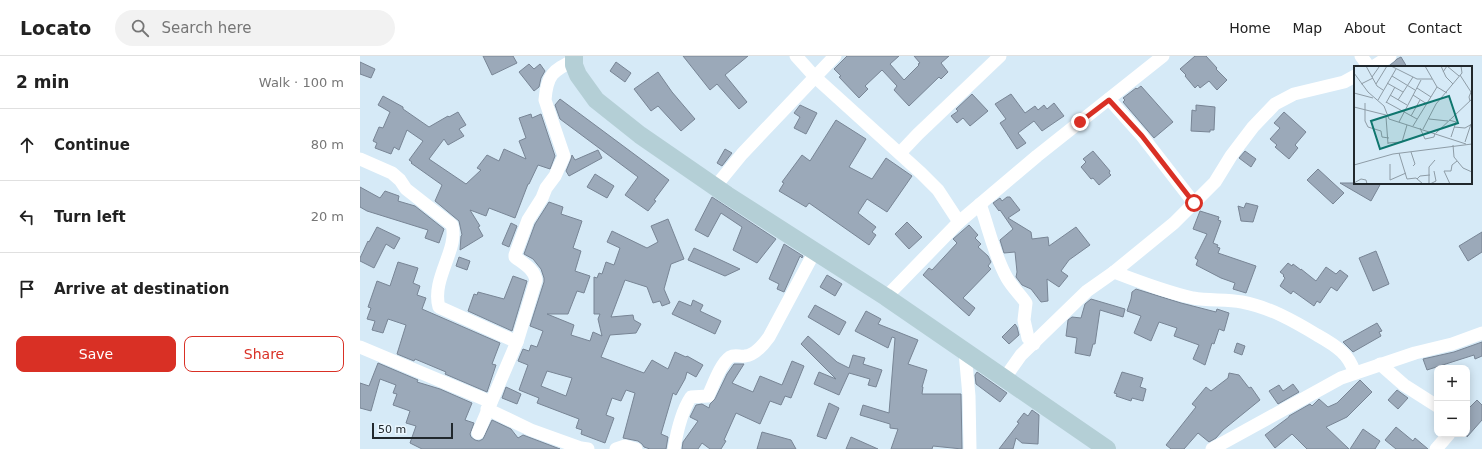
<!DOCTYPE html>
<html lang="en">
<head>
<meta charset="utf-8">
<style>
	body { margin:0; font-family:"DejaVu Sans",sans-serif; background:#f2f2f2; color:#222 }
	.controls { position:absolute; right:12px; bottom:12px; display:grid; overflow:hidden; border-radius:8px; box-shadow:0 2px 10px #0003 }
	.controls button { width:36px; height:36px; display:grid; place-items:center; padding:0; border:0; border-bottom:1px solid #e0e0e0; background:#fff; color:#222; font:20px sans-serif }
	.scale { position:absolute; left:12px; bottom:10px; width:81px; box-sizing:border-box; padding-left:4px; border:2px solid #21282d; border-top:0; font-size:11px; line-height:14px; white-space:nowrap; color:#21282d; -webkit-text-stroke:3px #eaf6fe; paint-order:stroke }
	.stop { position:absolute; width:12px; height:12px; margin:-9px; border:3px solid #d93025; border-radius:50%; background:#fff }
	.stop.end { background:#d93025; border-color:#fff; box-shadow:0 1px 4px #0008 }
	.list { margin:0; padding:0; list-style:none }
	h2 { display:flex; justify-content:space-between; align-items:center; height:52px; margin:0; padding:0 16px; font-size:17px }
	h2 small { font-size:13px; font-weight:400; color:#767676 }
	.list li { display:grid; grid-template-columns:26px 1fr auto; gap:12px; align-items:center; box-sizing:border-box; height:72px; padding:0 16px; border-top:1px solid #e0e0e0 }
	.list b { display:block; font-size:15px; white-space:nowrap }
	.list em { font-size:13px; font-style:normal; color:#767676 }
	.actions { display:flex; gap:8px; padding:12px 16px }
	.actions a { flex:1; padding:9px 0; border:1px solid #d93025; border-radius:8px; text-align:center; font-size:14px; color:#d93025 }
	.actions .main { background:#d93025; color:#fff }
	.icon { flex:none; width:22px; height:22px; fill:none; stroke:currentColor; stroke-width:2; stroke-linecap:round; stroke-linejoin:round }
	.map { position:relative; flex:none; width:1122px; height:393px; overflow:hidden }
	header { display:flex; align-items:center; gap:24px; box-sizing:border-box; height:56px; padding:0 20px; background:#fff; border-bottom:1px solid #e0e0e0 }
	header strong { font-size:19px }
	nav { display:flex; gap:22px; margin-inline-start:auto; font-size:14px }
	.search { width:280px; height:36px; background:#f2f2f2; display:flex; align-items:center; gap:10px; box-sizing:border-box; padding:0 14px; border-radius:22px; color:#767676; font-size:15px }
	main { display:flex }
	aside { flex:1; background:#fff }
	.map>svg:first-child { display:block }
	.building { fill:#9ba9b9; stroke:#788595; fill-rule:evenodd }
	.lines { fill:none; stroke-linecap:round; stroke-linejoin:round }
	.street { stroke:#fff; stroke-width:13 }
	.secondary { stroke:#b4cfd6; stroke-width:18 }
	.route { stroke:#d93025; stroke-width:5 }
	.inset-road { fill:none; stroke:#8e9ca6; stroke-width:1 }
	.view { fill:#0f766e; fill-opacity:0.15; stroke:#0f766e; stroke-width:2 }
	.inset-edge { fill:none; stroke:#21282d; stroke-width:2 }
</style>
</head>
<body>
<header>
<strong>Locato</strong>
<div class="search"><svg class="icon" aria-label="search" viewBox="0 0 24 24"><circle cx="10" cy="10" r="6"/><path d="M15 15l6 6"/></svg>Search here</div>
<nav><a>Home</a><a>Map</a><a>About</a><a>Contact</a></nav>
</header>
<main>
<aside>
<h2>2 min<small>Walk · 100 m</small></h2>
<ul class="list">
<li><svg class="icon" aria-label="ahead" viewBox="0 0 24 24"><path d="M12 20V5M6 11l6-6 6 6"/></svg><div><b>Continue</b></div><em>80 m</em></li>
<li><svg class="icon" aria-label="left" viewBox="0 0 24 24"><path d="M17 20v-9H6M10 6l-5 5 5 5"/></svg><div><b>Turn left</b></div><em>20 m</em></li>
<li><svg class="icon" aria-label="arrive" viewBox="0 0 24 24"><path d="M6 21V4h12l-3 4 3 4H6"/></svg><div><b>Arrive at destination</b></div></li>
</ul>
<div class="actions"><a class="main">Save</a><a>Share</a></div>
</aside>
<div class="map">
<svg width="1122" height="393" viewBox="0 0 1122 393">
	<rect width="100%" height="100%" fill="#d6eaf7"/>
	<g class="building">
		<polygon points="123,0 153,0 157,7 132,19"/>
		<polygon points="323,0 388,0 365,19 387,46 379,53 357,28 350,34"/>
		<polygon points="487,0 539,0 530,8 544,24 559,9 558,8 560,7 554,0 589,0 581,7 588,16 581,23 579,21 549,50 534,34 537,30 522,14 505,30 508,33 499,42 479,21 481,20 474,13"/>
		<polygon points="835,0 846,0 857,12 856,13 867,24 857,34 849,25 840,32 838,29 835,32 825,20 826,19 820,13"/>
		<polygon points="1041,1 1047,11 1028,11 1037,3"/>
		<polygon points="0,6 15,13 11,22 0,18"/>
		<polygon points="256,6 271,17 265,26 250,15"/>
		<polygon points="169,8 174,13 180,8 185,15 181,22 179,31 174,35 159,16"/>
		<polygon points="298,16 312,36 335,63 321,75 298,50 291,55 274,33"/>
		<polygon points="781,30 813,66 794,82 763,46 765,44 763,42 776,32 777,33"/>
		<polygon points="612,38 628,55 610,70 603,62 597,67 591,60 598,55 596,53"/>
		<polygon points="651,38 665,57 675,50 678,54 684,49 687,53 694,47 704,60 682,75 674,65 658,77 666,87 657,93 640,67 646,63 635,48"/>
		<polygon points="23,40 43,51 43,53 69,71 88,60 89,61 98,56 106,69 99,73 104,80 88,89 84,83 69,103 106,128 121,114 117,112 127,99 139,105 144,93 166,103 159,85 166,82 159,62 171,58 172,62 181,58 195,100 190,113 178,109 169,128 168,128 155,162 129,152 126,160 110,154 120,170 118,171 123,180 100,194 101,180 102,179 99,165 75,145 82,129 51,107 52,106 49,104 63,85 47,74 39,94 34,91 31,98 15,92 17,87 13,85 19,71 23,72 30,56 18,49"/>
		<polygon points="200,43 309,124 294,144 296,145 288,155 265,139 278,121 200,63 195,49"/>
		<polygon points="440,49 457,57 446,78 434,72 440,61 434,57"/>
		<polygon points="836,49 855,51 854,74 850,74 850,76 831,75 832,54 836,55"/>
		<polygon points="924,56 946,76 935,89 938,92 929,103 915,91 917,89 910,83 920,72 914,67"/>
		<polygon points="476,64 506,83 489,111 512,123 526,102 552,120 527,156 507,143 498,157 516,171 512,176 516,179 509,189 449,147 446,151 419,135 424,127 422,126 442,99 450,105"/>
		<polygon points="365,93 372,97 362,110 357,107"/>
		<polygon points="238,94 242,102 209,120 206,115 211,103 212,99 215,104"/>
		<polygon points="733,95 750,115 749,117 751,119 739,129 733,122 731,123 721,111 726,106 723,103"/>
		<polygon points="885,95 896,103 891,111 879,102"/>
		<polygon points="958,113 984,137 973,148 947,124"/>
		<polygon points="235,118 254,130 247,142 227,131"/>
		<polygon points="980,127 1021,127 1011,145"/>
		<polygon points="0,131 20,142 25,135 39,140 38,145 55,150 84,173 79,187 65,182 68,174 7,155 0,151"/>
		<polygon points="352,141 416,183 397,207 373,194 382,171 361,157 348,181 335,174"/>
		<polygon points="647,141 650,141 660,154 648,162 671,176 672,183 688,181 689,190 716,171 730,189 709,204 701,215 708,220 699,231 687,223 688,245 681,246 671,233 662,229 656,221 657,216 655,196 644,197 640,184 653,173 640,154 639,155 633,147 640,142 642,145"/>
		<path d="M189,146L203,151L201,158L222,165L213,192L221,195L215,215L230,220L224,237L217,235L208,258H187L214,269L211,279L230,285L233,276L242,280L238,263L240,258H234V221L237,222L239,217L242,218L246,206L254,209L260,192L247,186L252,175L287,192L298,186L291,170L308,163L324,203L311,208L304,233L310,247L302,250L300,245L293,247L287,231L265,224L251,261L273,259L274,264L281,268L276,277L250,279L241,301L284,317L292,304L308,313L315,296L326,301L327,300L343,309L336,321L327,316L325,323L316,339L313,337L301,378L308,381L306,393H290L284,391L282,388L278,385L263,382L275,337L266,334L261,345L252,342L246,359L254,362L245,387L221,378L222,374L216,372L219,363L177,347L179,342L159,334L168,309L158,305L160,300L163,293L169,295L171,289L177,291L183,275L170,270L184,226V222L181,213L173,203L164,198L175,168ZM187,315L212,322L206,340L181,330Z"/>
		<polygon points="886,147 898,150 893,166 881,165 878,150 884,152"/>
		<polygon points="840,155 859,161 858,164 861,165 853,187 858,189 857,191 860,192 858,197 896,210 886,237 873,233 875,227 861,222 836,209 838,204 835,202 847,178 833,173"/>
		<polygon points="547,166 562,181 549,193 535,178"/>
		<polygon points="151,167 157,170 149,191 142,188"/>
		<polygon points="609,169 618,179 615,182 621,188 618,191 628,200 631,206 628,210 631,213 603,242 615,252 609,260 563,219 569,212 572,214 597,187 593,183"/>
		<polygon points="17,171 40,182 34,193 26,188 14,212 0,205 0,202 8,185 9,186"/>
		<polygon points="1122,176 1122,196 1108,205 1099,190"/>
		<polygon points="424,188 443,200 442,202 440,200 424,236 417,233 419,228 409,223"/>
		<polygon points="334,192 350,199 380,213 365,220 328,204"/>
		<polygon points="1016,195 1029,228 1013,235 999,202"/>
		<polygon points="99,201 110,205 107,214 96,210"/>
		<polygon points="38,206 58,212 53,227 60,230 57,239 66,242 62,253 140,287 132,308 136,309 127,336 85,318 86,316 55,303 54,305 37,298 46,269 28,263 23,277 12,274 15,265 7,263 11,252 8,251 17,225 30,230"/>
		<polygon points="928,207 932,210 933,208 941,214 941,213 956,225 966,211 976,218 980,214 988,220 977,235 971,231 960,247 957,245 954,250 933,235 931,238 920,230 925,222 923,220 924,219 920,216"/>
		<polygon points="467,219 482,228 475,240 460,231"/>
		<polygon points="153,220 167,225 152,275 108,255 114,238 117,239 118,236 144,243"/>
		<polygon points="776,233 821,247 856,256 857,253 869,257 864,275 859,273 854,288 852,287 845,309 833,303 839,289 814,280 817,272 799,266 791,285 774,277 781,260 767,255 771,243 772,236"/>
		<polygon points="731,243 765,253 763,261 740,254 735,288 733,288 730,300 715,297 717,282 706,280 708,264 712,261 721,262 725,248"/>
		<polygon points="333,244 343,249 340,255 361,265 355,278 312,258 319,245 331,250"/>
		<polygon points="455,249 486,266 479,279 448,261"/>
		<polygon points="506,255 521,263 518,268 558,284 548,308 567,314 562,331 563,331 562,338 601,338 602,393 573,390 572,393 531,393 538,373 530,372 530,368 500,359 503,349 529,357 535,282 532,281 528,292 495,275"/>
		<polygon points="1017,267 1022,275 1019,276 1021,280 993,296 983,286"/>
		<polygon points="655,268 657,271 659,279 649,288 642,281"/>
		<polygon points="448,280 477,306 489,312 493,299 505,302 503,308 522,314 516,331 508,329 510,323 489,317 479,339 454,328 459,316 476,323 441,288"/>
		<polygon points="1122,286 1122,300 1115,303 1114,299 1067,314 1063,303 1094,296"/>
		<polygon points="877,287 885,290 882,299 874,296"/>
		<polygon points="432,305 444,310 431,342 425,340 421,349 410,345 400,368 376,357 364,384 366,385 361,393 350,393 342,387 338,393 322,393 323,386 338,365 330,361 336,349 342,348 349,352 350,348 355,343 367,318 374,308 384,308 372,327 393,336 400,320 422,329"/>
		<polygon points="18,307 58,324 57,326 80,333 112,347 105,364 114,367 110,378 111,381 115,384 119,385 123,383 132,364 151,373 158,382 163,379 200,393 62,393 50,387 56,370 46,367 50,355 33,349 37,338 33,337 36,329 20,323 11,355 0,352 0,327 9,330"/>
		<polygon points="617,316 647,337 640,346 616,328 615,319"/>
		<polygon points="762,316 783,322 780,331 786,333 783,345 772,342 771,345 756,340 757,338 754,337"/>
		<polygon points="869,317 879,319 889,332 891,331 900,344 863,374 856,382 849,386 838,377 824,393 811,393 806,389 836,351 832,348 846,331 851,335 868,322"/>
		<polygon points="1000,324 1012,336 987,361 966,371 989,393 947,393 932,378 915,392 905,379 929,361 929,360 950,348 952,350 959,343 968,351 977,347"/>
		<polygon points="933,328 939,336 918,348 909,335 919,329 923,335"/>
		<polygon points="146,331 161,338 157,348 142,342"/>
		<polygon points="1037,334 1048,342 1038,353 1028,344"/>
		<polygon points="1117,344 1122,349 1122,364 1107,381 1107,354"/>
		<polygon points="469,347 479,352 466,383 457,380"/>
		<polygon points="672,354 679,359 678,388 662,387 656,382 653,393 639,393 659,367 657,366 664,357 668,360"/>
		<polygon points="1036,371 1053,385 1055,382 1068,393 1036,393 1025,384"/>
		<polygon points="1003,373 1020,385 1015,393 990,393"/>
		<polygon points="402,376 431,384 436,393 397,393"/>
		<polygon points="491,381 518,393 486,393"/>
	</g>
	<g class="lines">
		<g class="street">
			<polyline points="436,0 455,21 561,117 578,134 599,166"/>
			<polyline points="1001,0 1009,11"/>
			<polyline points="1013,11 1030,0"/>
			<polyline points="749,43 782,80 834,147"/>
			<polyline points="540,97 558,78 640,0"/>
			<path d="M0,103L32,117L40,124L46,133L92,169C99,193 71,223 79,251L157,286"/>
			<polyline points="355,131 382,98 475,0"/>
			<path d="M620,148C629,173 634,199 647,222C652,231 660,238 666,247L664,264L668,282L674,288"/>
			<path d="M754,216C780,226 806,236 833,242C849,245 866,243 882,246C909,251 934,265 957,279C966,284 975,289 982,296C989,302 992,309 995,317"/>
			<polyline points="526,241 599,166 677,100 803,0"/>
			<polyline points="0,291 131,346"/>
			<polyline points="605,296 609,340 610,393"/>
			<polyline points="1020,308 1044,329 1077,350"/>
			<polyline points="644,323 661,299 727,235 754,216 814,167 855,126 871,100 893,71 915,48 934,38 984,26 995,20"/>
			<polyline points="127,353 171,374 221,392 228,393"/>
			<path d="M118,377L157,286L176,224C174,213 164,208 155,201V199L168,164L182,142L186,132L195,120L204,100L185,44C187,18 193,15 214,4"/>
			<polyline points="256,393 265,390 276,393"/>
			<path d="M314,393C317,375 321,356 331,341L348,340C353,330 360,308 370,301C375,298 380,301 385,300C395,299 404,288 409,281L455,195"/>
			<polyline points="852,393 981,322 1055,297 1092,288 1122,277"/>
			<polyline points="1076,393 1089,378"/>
		</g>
		<polyline class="secondary" points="214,0 214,9 218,19 236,44 280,79 367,139 526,241 747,393"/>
	</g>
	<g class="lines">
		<polyline class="route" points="720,66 749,44 782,80 834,147"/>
	</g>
	<g transform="translate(994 10)">
		<rect width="118" height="118" fill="#d6eaf7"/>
		<path class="inset-road" d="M12,0L23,20L29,24M37,0L63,13H78M71,0L83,21L93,27M87,0L92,11L99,18M89,6L93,0L105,10M0,7L14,26L30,40L35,53L112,78M106,9L117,26L115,31L116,35M38,10L61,24M18,11L25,1M33,17L49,26M7,18L19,12M22,18L33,0M63,22L77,31M0,27L19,32M36,29L53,39M59,29L73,38M24,34L42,3M44,34L59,11M32,36L63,53M11,37V55L14,61L27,65L28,71L35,72M32,37L41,21M0,41L32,49M57,50L66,34M32,51L34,78M75,53L94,55M95,54L102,56L97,71M45,56L67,14M59,60L83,21M100,61L111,62L118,58M66,62L71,73L80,71L81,67M69,63L82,38L108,7L107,0M82,67L118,33M111,76L117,58M34,77L48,76L53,59M99,79L100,91L109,102L118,106M57,86L61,98L59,100M45,87L53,113L62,112L69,118M36,98V114L52,107M0,99L39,88L118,78M63,113L66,110L76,109M0,117L7,113L12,114L13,118M75,118V101L81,94M76,118L82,115L80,105M96,118L90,105H97L98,99L103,95"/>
		<path class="view" d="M95,30L104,57L26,83L17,55Z"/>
		<rect width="118" height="118" class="inset-edge"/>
	</g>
</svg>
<div class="controls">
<button>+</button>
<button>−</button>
</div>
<div class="scale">50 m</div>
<div class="stop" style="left:834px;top:147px"></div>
<div class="stop end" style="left:720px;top:66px"></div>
</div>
</main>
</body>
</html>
